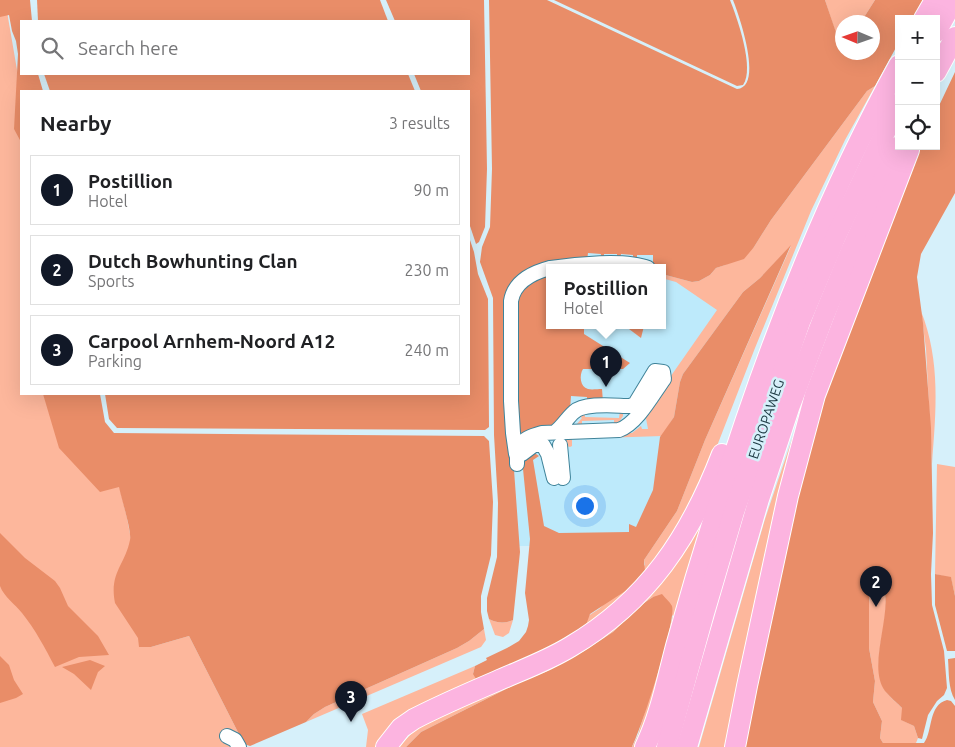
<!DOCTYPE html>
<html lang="en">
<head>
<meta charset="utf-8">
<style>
	body { margin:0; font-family:Ubuntu,sans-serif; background:#f6f6f6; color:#202124 }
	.controls { position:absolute; right:15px; top:15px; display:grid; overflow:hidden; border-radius:0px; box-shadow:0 5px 20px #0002 }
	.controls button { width:45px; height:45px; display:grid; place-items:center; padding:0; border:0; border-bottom:1px solid #e0e0e0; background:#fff; color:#202124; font:25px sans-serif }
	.compass { position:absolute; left:835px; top:15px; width:45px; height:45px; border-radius:50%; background:#fff; box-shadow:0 5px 20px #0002; rotate:272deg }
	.you { position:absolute; left:584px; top:505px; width:18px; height:18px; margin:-12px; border:4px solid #fff; border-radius:50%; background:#1a73e8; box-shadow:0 0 0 8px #1a73e833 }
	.badge { display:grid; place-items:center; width:32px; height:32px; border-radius:50%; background:#111827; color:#fff; font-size:16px; font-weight:700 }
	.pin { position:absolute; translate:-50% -41px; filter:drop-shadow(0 1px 2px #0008) }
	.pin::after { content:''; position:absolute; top:26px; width:18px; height:15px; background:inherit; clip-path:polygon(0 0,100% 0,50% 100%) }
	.popup { position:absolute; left:546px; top:264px; width:120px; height:65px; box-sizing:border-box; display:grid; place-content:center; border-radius:0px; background:#fff; filter:drop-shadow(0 1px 4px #0005); font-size:16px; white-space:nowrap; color:#757577 }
	.popup b { font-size:19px; color:#202124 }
	.popup::after { content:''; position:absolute; left:50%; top:100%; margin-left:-10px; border:10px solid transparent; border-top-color:#fff }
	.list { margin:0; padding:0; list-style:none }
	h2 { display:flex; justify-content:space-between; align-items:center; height:65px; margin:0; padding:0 20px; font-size:21px }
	h2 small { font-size:16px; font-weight:400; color:#757577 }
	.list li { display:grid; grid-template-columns:32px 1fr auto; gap:15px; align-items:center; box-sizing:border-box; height:70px; margin:0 10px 10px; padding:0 10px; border:1px solid #e0e0e0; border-radius:0px }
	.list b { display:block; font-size:19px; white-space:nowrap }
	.list p { margin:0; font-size:16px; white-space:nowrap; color:#757577 }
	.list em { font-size:16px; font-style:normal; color:#757577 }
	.icon { flex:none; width:28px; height:28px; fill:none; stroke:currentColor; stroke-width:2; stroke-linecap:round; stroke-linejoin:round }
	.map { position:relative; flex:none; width:955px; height:747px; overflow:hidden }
	.search { position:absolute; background:#fff; box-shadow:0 5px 20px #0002; left:20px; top:20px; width:450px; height:55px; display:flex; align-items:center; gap:12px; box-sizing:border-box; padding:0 18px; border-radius:0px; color:#757577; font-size:19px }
	.panel { position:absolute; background:#fff; box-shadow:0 5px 20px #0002; left:20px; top:90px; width:450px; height:305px; border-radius:0px }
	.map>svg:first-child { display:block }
	.built { fill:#bdeafb; fill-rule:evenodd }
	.green { fill:#fdb79c }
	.forest { fill:#e98d68 }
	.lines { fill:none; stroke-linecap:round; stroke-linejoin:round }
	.minor-casing { stroke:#3f8399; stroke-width:16 }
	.highway-casing { stroke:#fff; stroke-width:22 }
	.minor { stroke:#fff; stroke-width:14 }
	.highway { stroke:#fcb4e0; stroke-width:20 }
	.labels { text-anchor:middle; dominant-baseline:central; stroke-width:5; stroke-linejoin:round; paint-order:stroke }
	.street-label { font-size:14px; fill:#1a3740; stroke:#d6f0fa }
</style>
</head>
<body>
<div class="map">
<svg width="955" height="747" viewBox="0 0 955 747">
	<rect width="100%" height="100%" fill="#d6f0fa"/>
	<path class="built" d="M502,249L675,253L738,308L637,546H516ZM550,268H662V326H550Z"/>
	<g class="green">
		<polygon points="0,0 5,0 21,93 21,394 97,394 127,518 151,647 189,636 244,744 229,747 0,747"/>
		<polygon points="825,0 875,0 861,22 842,22 842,52"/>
		<polygon points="875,86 845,140 811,211 755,348 703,482 672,543 600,621 400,717 389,726 375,747 366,747 368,730 362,714 475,666 473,674 586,625 588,616 599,609 645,565 644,560 677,511 705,440 791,246 760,278 743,292 683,374 680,382 674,417 662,436 572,439 572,446 570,447 567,446 564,438 566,435 632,433 641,426 642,429 648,429 645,413 717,310 676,282 665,279 662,274 692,282 699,281 710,275 716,268 725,265 754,247 771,220 867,91"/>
		<path d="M921,311C941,362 936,412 932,464L926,349Z"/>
		<polygon points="812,380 731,747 699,747 765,519"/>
		<polygon points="585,411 585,417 619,418 620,411 623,413 623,416 617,425 614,426 614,420 582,421 582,427 567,428 571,421 576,425 582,418 577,414"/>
		<polygon points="937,464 955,467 955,596 951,578 935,574"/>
		<polygon points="709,498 653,704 637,747 632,747 638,735 673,616 653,597 641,605 613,632 584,651 550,670 516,684 421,732 406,747 399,747 412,733 423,724 579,647"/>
		<path d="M876,589L885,594C890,625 870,657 884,688C887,695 896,702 902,708V720L914,726L918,738L916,743H883L880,738L882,721L873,702L875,681L869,648V602L870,594Z"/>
		<path d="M489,619C496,623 505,624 513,620L509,633L503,637L495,635Z"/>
		<polygon points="484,629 486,640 481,647 306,722 314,714 325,707 457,648 469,641"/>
	</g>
	<g class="forest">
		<polygon points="0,0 30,0 32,21 21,21 21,74 38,74 43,91 21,91 21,142 14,129 18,54 16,41 12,31 9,15 0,17"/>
		<polygon points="37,0 380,0 388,21 38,21"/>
		<polygon points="386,0 484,0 487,169 485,227 479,242 476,244 469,223 469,91 421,91 414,74 469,74 469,21 395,21"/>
		<path d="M489,0H547L737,89C764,87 739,15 733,0H825L843,53L872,52V22H861L875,0H923L912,19H899V42L875,86L867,91L771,220L754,247L744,259L716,268L710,275L699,281L692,282L662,274V268H654L653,265V255H637V262H633V255L621,254L620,261H617V254H604V261H600L601,254L588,253L587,261L516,279L514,470L520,552L513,620C505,624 496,623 489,619L487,611V598L497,557L498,503L494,435L493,298L480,262L482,247L490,227L492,169Z"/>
		<path d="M554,0H730C737,18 755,68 743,85L737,86Z"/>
		<path d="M955,72V193L921,254L917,277L923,323L931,428L933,533L931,574L932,605L944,651L947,688L944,695L937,701L928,715L922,739L918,738L914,726L901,720L902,708C897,703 890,697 885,691C868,668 889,622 885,594L876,589L870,594L869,601V648L875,681L873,702L882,721L880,738L883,743H924C933,731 928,705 947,700L951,701L955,706V747H738L805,448L887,229L921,146H936V112Z"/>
		<polygon points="44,74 408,74 415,91 50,91"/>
		<polygon points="469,237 474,252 478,274 488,299 489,427 485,430 117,428 109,419 105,394 469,394"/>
		<polygon points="791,245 705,440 677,511 644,560 645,572 630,588 590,614 586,625 547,651 476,679 473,674 475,666 487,660 486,658 507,648 519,641 526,632 528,626 529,620 525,593 530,539 522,459 533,452 539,456 533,460 544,526 559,533 629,532 629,524 636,527 653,490 660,437 674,417 680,382 683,374 743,292 760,278"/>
		<path d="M550,271V326H584V334L630,363L623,369H583C579,375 580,387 588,389C591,390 598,389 602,389L603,402H587V397L571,396L570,410L559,425L520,438L512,311L518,289Z"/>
		<polygon points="625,326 644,326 641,338"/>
		<path d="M43,394H100L105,422L114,433L484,436L489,441L493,502L491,555L481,596V612L484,629L469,641L457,648L325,707L314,714L306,722L250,746L244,744L189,636L151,647H139L138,638L115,603C109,573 125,565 130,540C132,532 121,497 119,487L100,492L59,448Z"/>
		<path d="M0,533L25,558L55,581L60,588L68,606L98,636L109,655L79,657L55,667C45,648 35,629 22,613C15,604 4,597 0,586Z"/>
		<polygon points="935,574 951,577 955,596 955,651 947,651 935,605"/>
		<path d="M662,594C665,598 670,602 672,606C677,620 641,730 632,747H406L421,732L516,684L550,670L584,651L613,632L641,605L653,597Z"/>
		<polygon points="0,656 9,665 14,680 23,694 16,698 0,703"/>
		<path d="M955,658V700C948,689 949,672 948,659Z"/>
		<polygon points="90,660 105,666 98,672 91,690 74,674 62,667"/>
	</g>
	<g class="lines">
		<g class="minor-casing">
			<g id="minor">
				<path d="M551,268C575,264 626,259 648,268"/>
				<polyline points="560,445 563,478"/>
				<path d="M516,454L513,433L511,401V301C514,282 531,273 550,268"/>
				<polyline points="522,454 534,445 543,445 548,454 554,478"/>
				<path d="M517,464V448C523,439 531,436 542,433L619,430C637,424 653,394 664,379L663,372L655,371L635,404L630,406C616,406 585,402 574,412C567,418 563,426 555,432"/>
				<polyline points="227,736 235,740 239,747"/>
			</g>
		</g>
		<g class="highway-casing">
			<g id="highway">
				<polyline points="924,19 935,0"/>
				<polyline points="936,32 954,0"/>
				<polyline points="936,72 955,37"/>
				<path d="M386,747L401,728L414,719C441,705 469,693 497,681C522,670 547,661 570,647C648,601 690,537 722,454"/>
				<path d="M645,747C660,716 667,680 676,646C689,599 703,552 718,505C765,354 822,204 899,65"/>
				<polyline points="667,747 704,613 734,512 800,322 836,236 899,103"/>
				<polyline points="687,747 759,499 789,408 824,316 850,253 899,146"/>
				<polyline points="735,747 747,686 788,496 815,395 909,150"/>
			</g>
		</g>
		<use href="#minor" class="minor"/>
		<use href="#highway" class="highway"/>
	</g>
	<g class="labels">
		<g class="street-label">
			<text transform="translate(766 419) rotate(-71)">EUROPAWEG</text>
		</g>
	</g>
</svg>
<div class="controls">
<button>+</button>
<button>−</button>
<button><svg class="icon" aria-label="locate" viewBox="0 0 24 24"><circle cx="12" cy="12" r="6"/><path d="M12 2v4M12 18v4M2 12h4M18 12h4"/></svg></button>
</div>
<svg class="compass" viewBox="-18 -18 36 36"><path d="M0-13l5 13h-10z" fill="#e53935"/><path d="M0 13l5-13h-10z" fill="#757577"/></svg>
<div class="you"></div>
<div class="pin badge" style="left:606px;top:387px">1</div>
<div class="popup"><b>Postillion</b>Hotel</div>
<div class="pin badge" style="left:876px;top:607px">2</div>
<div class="pin badge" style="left:351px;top:722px">3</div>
<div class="search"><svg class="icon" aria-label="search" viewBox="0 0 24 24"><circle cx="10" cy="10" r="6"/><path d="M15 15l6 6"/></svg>Search here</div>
<section class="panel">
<h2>Nearby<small>3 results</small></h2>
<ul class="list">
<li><span class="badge">1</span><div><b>Postillion</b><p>Hotel</p></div><em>90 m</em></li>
<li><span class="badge">2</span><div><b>Dutch Bowhunting Clan</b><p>Sports</p></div><em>230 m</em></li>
<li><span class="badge">3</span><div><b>Carpool Arnhem-Noord A12</b><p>Parking</p></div><em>240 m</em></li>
</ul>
</section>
</div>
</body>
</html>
